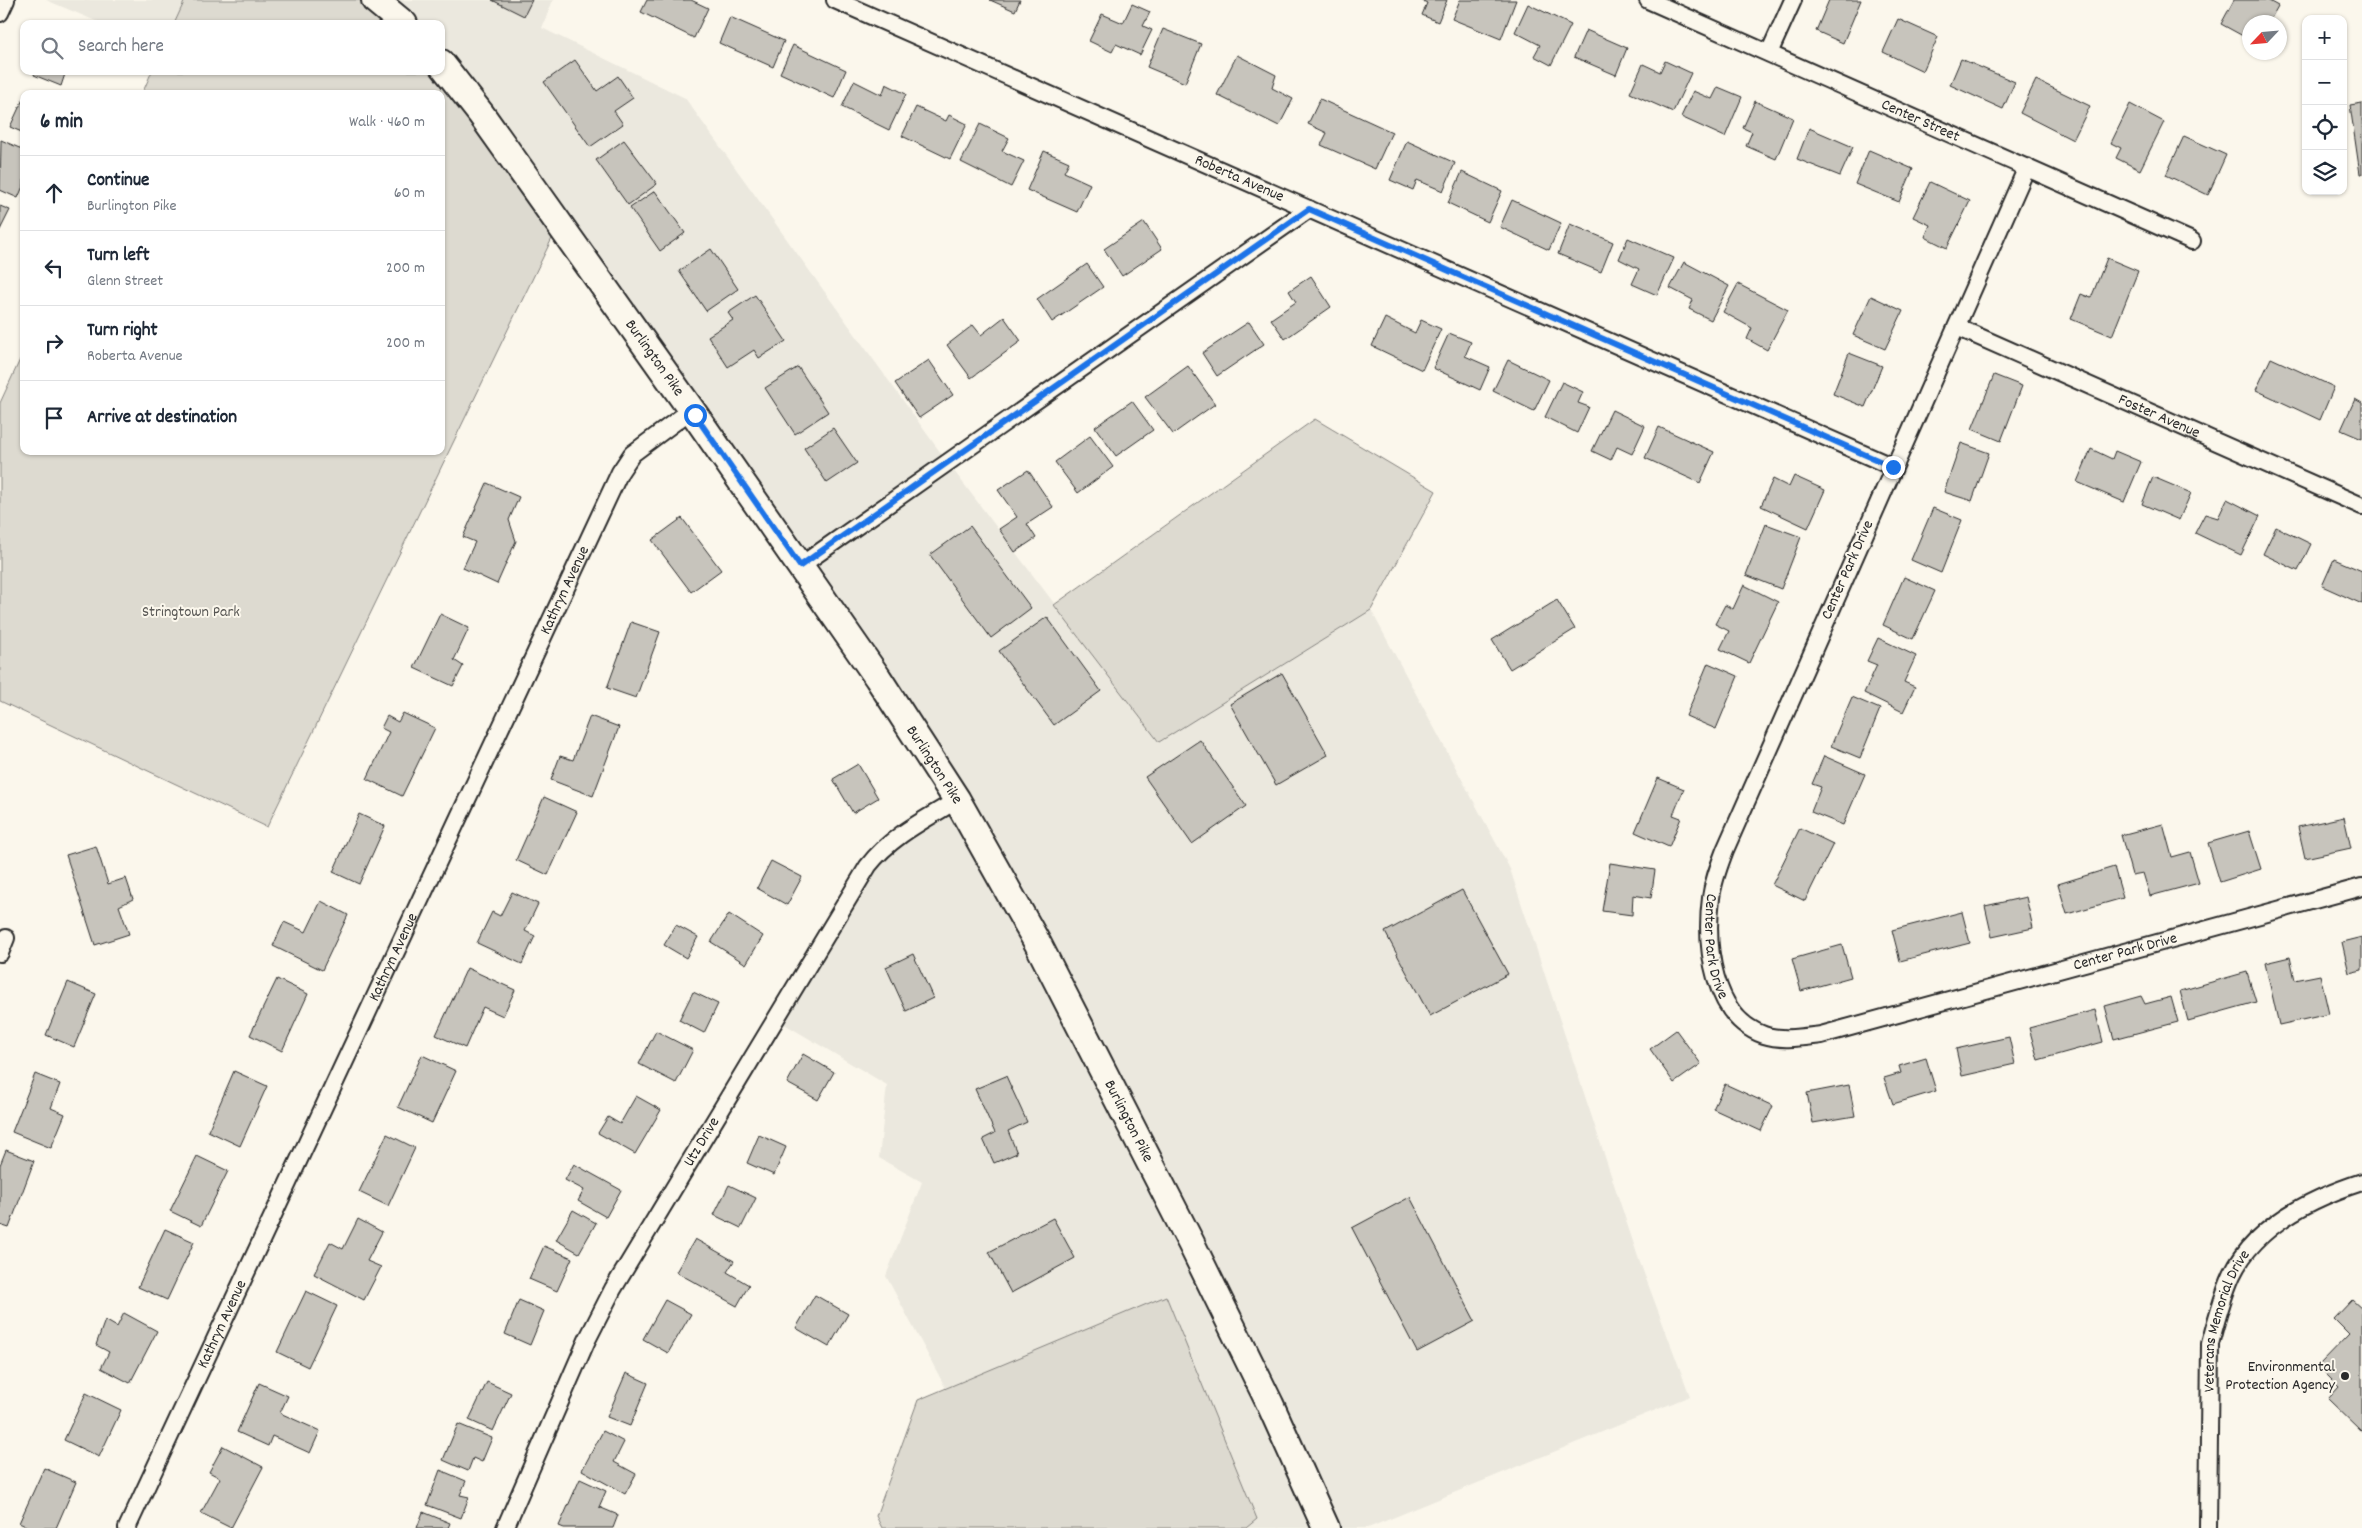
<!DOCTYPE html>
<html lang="en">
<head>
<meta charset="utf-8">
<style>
	body { margin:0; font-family:Dekko,sans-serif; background:#f2f2f3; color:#1f2937 }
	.controls { position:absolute; right:15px; top:15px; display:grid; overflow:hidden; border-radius:10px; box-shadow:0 1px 4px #0004 }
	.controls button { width:45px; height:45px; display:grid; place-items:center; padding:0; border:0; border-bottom:1px solid #e0e1e3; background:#fff; color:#1f2937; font:25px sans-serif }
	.compass { position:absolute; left:2242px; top:15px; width:45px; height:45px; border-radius:50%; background:#fff; box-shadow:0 1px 4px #0004; rotate:244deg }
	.stop { position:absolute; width:15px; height:15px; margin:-11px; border:4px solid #1a73e8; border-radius:50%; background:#fff }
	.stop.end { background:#1a73e8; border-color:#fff; box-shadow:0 1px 5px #0008 }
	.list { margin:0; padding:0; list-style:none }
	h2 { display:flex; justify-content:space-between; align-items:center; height:65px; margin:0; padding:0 20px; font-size:21px }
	h2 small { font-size:16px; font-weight:400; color:#747a83 }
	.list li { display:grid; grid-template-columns:32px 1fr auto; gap:15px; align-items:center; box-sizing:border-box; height:75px; padding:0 20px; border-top:1px solid #e0e1e3 }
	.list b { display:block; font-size:19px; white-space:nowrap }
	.list p { margin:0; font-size:16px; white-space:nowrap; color:#747a83 }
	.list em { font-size:16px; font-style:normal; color:#747a83 }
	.icon { flex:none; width:28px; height:28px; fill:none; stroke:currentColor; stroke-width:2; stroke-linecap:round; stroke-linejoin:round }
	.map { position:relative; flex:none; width:2362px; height:1528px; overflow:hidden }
	.search { position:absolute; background:#fff; box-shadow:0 1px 4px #0004; left:20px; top:20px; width:425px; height:55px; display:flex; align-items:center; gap:12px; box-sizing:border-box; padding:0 18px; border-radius:10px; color:#747a83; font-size:19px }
	.panel { position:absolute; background:#fff; box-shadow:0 1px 4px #0004; left:20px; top:90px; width:425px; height:365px; border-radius:10px }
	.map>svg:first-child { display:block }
	.built { fill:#ebe8de }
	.green { fill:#dddad0; stroke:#84827e }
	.building { fill:#c7c4bc; stroke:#2b2b2b }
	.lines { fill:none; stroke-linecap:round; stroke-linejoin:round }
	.minor-casing { stroke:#2b2b2b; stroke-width:20 }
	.primary-casing { stroke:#2b2b2b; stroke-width:30 }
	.minor { stroke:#fbf7ec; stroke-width:16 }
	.primary { stroke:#fbf7ec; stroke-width:26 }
	.route { stroke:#1a73e8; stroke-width:6 }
	.poi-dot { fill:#2b2b2b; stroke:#fbf7ec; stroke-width:2 }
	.labels { text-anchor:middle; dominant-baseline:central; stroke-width:4; stroke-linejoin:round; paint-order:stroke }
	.street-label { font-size:16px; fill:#2b2b2b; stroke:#fbf7ec }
	.park-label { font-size:16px; fill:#585754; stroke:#fbf7ec }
	.poi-label { font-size:16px; fill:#2b2b2b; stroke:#fbf7ec; text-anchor:end }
</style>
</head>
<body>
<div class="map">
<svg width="2362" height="1528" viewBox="0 0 2362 1528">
	<rect width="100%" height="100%" fill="#fbf7ec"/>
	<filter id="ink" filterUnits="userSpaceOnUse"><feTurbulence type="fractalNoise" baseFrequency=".02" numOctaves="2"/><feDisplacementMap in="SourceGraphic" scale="10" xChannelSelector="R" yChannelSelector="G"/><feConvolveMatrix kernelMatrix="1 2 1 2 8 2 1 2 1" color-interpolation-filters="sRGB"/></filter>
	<g filter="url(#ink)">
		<g class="built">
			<polygon points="46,0 185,0 174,24 103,24"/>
			<polygon points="375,0 553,0 542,28 685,98 948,463 1159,742 1371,610 1510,869 1639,1260 1690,1396 1368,1528 1020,1528 886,1276 922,1182 879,1158 887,1085 776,1019 880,850 957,800 441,63 441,24 404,24"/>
		</g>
		<g class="green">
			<polygon points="185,0 375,0 404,24 174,24"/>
			<polygon points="152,71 441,71 559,224 267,827 0,701 0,403 24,351 24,451 441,451 441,94 142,94"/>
			<polygon points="1315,419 1436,491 1371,610 1159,742 1054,605"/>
			<polygon points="1166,1296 1257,1519 1246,1528 882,1528 876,1516 918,1400"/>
		</g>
		<g class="building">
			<polygon points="492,0 532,0 524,16"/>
			<polygon points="647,0 691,0 708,8 694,38 641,12"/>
			<polygon points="990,0 1020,0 1015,11"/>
			<polygon points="1421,0 1447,0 1438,22 1422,15 1427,3"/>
			<polygon points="1460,0 1516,0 1501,39 1452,19"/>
			<polygon points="1829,0 1861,0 1843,43 1816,31"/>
			<polygon points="2234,0 2267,0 2278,6 2269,22 2258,22 2252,19 2243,36 2221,24"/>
			<polygon points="1132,4 1150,12 1143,26 1152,30 1140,55 1116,44 1112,52 1089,41 1102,14 1123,23"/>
			<polygon points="1528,4 1571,25 1551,65 1534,56 1540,45 1515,32"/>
			<polygon points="730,17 784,41 773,67 719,43"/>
			<polygon points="1898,19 1938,37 1923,71 1883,52"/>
			<polygon points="1163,29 1201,44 1185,83 1147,67"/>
			<polygon points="1586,30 1627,48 1616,75 1574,57"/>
			<polygon points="793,45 846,70 834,98 780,73"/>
			<polygon points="1237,55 1276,75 1272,88 1293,99 1279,126 1217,95"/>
			<polygon points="1961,59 2015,82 2003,109 1950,85"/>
			<polygon points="575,60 597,91 618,76 633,98 614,111 623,124 590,147 544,82"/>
			<polygon points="1665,61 1691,73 1673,112 1630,93 1643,64 1660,72"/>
			<polygon points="35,71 66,71 61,86 34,75"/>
			<polygon points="2036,80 2090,106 2073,140 2020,113"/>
			<polygon points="854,81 882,95 886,84 906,94 889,130 842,107"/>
			<polygon points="1718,87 1742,97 1725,137 1681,117 1693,91 1712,99"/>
			<polygon points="24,97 24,133 10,127"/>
			<polygon points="1320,99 1392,132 1375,169 1321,145 1327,133 1308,124"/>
			<polygon points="1755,101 1793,118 1776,159 1746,146 1752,132 1743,128"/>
			<polygon points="2362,103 2362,174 2360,174 2350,105"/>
			<polygon points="2130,104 2164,122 2140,170 2116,158 2121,148 2111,143"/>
			<polygon points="916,107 946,121 949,115 967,124 950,159 902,136"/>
			<polygon points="980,124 1009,138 1002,151 1024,161 1011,187 961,162"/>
			<polygon points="1809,128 1853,147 1840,176 1797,159"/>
			<polygon points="2184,136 2226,155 2208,195 2166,175"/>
			<polygon points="1,140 24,150 24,184 18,198 0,190"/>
			<polygon points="624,140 657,184 628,205 596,160"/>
			<polygon points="1407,141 1455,163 1443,191 1417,180 1413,190 1390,180"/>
			<polygon points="1869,150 1913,169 1899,202 1855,184"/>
			<polygon points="1044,151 1069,162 1064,172 1090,184 1077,212 1027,190"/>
			<polygon points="1462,172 1502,191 1488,222 1448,203"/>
			<polygon points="1930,182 1970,201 1947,248 1925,237 1930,225 1913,217"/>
			<polygon points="655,191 685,233 660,251 630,208"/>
			<polygon points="1512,200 1561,223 1549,250 1500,227"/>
			<polygon points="0,206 10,210 0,230"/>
			<polygon points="1144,222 1162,249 1122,276 1104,249"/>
			<polygon points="1570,224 1613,242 1601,272 1558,254"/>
			<polygon points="1628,238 1674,258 1657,295 1632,284 1639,269 1619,259"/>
			<polygon points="711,249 738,289 706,311 679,271"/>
			<polygon points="2107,258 2138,271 2112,336 2071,319 2081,294 2091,298"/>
			<polygon points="1684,262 1729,286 1711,320 1689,309 1693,300 1670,288"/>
			<polygon points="1087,264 1103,287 1052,322 1037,299"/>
			<polygon points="1311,276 1331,307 1285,339 1271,319 1296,302 1289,291"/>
			<polygon points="1738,284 1788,310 1767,350 1747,339 1752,328 1723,312"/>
			<polygon points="755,295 786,341 759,358 754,350 728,367 708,336 733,320 728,313"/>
			<polygon points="1871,296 1903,311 1885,349 1853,335"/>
			<polygon points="1004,317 1021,341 971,378 947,345 973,325 981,335"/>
			<polygon points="1385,318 1415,333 1421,320 1441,329 1422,370 1372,346"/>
			<polygon points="1249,322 1264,344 1217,376 1202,353"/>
			<polygon points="1449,333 1471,342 1465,356 1490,367 1480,390 1433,368"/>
			<polygon points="1849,353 1882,366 1865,407 1833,394"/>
			<polygon points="2271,358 2334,387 2320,420 2256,390"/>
			<polygon points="929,360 953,395 919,418 895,383"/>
			<polygon points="1508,360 1549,380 1534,411 1493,391"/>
			<polygon points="1188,366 1215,404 1173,434 1145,397"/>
			<polygon points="798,367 828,412 795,434 765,388"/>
			<polygon points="1994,375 2022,386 2001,441 1972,429"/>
			<polygon points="1562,382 1583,392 1578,403 1589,407 1577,433 1545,417"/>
			<polygon points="2355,399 2362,403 2362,439 2341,430"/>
			<polygon points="1132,401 1153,430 1116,456 1095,427"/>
			<polygon points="1612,410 1645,426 1632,454 1617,447 1611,460 1592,451"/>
			<polygon points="1659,427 1714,452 1700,483 1645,458"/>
			<polygon points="833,428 857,463 827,483 804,448"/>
			<polygon points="1090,436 1113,467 1078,493 1055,462"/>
			<polygon points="1961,443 1989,453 1972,501 1944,492"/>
			<polygon points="2091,449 2112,459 2115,451 2141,462 2124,502 2077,482"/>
			<polygon points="1028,470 1053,507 1027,524 1036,538 1015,552 999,529 1017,517 998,490"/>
			<polygon points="1794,476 1825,490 1808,528 1761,506 1773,479 1789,487"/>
			<polygon points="2153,477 2191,493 2179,520 2142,504"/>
			<polygon points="487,483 519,497 509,520 516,541 497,584 463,568 475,542 463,537"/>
			<polygon points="2227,499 2260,516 2241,555 2195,533 2205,514 2218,518"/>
			<polygon points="1933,508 1962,520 1941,573 1911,560"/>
			<polygon points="682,518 721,570 691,592 652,540"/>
			<polygon points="1766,524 1801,537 1781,589 1746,575"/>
			<polygon points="970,526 1031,608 991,638 930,555"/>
			<polygon points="2276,527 2311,544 2298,571 2263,554"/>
			<polygon points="2334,559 2362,571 2362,604 2322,586"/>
			<polygon points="1904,577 1935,591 1913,639 1883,625"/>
			<polygon points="1744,585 1778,602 1749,663 1720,649 1729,631 1715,624 1725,605 1733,609"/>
			<polygon points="1557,600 1575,629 1510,669 1492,640"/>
			<polygon points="440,614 469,628 454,660 463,666 453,686 414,668"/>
			<polygon points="1047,617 1101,691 1054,725 999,651"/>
			<polygon points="631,622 660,632 636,698 607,688"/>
			<polygon points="1878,638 1916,656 1904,682 1915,687 1903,712 1864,693 1877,665 1867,661"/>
			<polygon points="1708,663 1738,676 1716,729 1686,716"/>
			<polygon points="1282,673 1328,755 1276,785 1230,704"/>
			<polygon points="1852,697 1880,709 1860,758 1831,746"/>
			<polygon points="403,713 435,728 402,796 367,779 389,732 381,728 387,716 398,722"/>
			<polygon points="590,716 619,727 593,796 551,780 560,756 573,760"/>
			<polygon points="1200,740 1246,806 1192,844 1145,777"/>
			<polygon points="1824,756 1865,774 1843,825 1811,812 1821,787 1812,784"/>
			<polygon points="858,764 878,798 853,813 833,779"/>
			<polygon points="1658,778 1684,789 1673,815 1681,818 1669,847 1635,832"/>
			<polygon points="544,797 577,812 548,875 516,860"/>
			<polygon points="359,814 385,826 359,884 333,872"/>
			<polygon points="2344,817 2351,848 2305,858 2298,827"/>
			<polygon points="2163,824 2172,857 2190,852 2199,883 2150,896 2143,873 2132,875 2121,835"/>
			<polygon points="1800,828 1833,844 1805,901 1772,885"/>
			<polygon points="2249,831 2261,869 2220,882 2208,843"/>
			<polygon points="96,846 108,884 126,878 133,899 119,906 129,934 95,945 66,855"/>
			<polygon points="771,861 802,877 787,905 757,888"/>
			<polygon points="1610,863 1655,870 1651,898 1633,895 1632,915 1602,911"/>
			<polygon points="2114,867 2123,898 2067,914 2058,884"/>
			<polygon points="1462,890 1508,974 1430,1016 1385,932"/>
			<polygon points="512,892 538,904 525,931 535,936 522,964 477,943 492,912 500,916"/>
			<polygon points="2026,897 2033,928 1992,937 1985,906"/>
			<polygon points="321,901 348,915 322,970 273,946 284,922 306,932"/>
			<polygon points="1962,912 1970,943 1900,961 1892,930"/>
			<polygon points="729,914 763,936 746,964 711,942"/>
			<polygon points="676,925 698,937 686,958 664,945"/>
			<polygon points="2362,937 2362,970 2349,973 2342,942"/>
			<polygon points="1842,945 1851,977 1801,991 1792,959"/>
			<polygon points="913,954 933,998 906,1011 886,967"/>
			<polygon points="2290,957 2295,980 2320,975 2329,1014 2279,1025 2265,963"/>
			<polygon points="467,968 515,990 503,1016 483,1007 465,1048 436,1035"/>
			<polygon points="2247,972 2256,1002 2188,1021 2180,991"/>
			<polygon points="277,979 308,994 282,1051 250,1035"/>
			<polygon points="68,982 96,994 74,1047 46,1035"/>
			<polygon points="693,992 718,1004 704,1033 679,1020"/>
			<polygon points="2141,996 2145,1004 2171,997 2178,1022 2114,1039 2105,1006"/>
			<polygon points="2095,1010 2103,1042 2038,1060 2029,1028"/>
			<polygon points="1676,1030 1701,1064 1674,1083 1650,1049"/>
			<polygon points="656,1031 693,1050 676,1083 639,1064"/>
			<polygon points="2009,1037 2015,1064 1962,1076 1956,1049"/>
			<polygon points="803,1054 834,1072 818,1100 787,1083"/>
			<polygon points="422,1055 456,1071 432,1123 398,1107"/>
			<polygon points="1926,1058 1936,1091 1893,1104 1884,1078 1901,1073 1899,1066"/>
			<polygon points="234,1071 267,1086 240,1146 208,1131"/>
			<polygon points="35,1074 60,1084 51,1108 65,1114 51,1148 12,1132"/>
			<polygon points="1006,1076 1027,1122 1008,1131 1017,1153 994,1163 983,1139 995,1133 975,1089"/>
			<polygon points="1725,1084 1773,1106 1761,1131 1713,1109"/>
			<polygon points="1849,1085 1855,1116 1813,1123 1807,1093"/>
			<polygon points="636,1096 661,1110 635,1154 598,1133 608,1117 620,1124"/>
			<polygon points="387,1134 415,1148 388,1206 359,1192"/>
			<polygon points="759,1135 786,1147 774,1175 747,1163"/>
			<polygon points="6,1150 34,1161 9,1228 0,1225 0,1165"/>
			<polygon points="197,1156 228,1171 201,1226 170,1211"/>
			<polygon points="574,1164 621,1190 606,1217 578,1201 584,1190 565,1180"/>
			<polygon points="729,1185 756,1198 741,1228 714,1215"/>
			<polygon points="1410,1197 1475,1321 1417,1352 1352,1228"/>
			<polygon points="573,1210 596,1223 579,1253 556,1240"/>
			<polygon points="1053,1218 1075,1258 1011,1293 989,1252"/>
			<polygon points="358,1219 382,1232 367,1261 381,1267 364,1300 314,1274 330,1242 343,1249"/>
			<polygon points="165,1229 194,1242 167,1300 138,1287"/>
			<polygon points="695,1239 734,1261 727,1272 749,1285 737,1306 676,1272"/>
			<polygon points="544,1246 572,1258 557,1291 529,1279"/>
			<polygon points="306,1291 337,1306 308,1367 277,1352"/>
			<polygon points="815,1295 848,1314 829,1347 796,1328"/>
			<polygon points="519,1300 544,1311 530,1345 505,1334"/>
			<polygon points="665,1300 691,1314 668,1353 643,1339"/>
			<polygon points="2352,1300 2362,1309 2362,1432 2328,1399 2339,1387 2318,1366 2349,1334 2334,1319"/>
			<polygon points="124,1313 157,1331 130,1383 101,1368 109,1352 96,1345 105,1320 117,1327"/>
			<polygon points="626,1373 648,1383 630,1426 607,1417"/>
			<polygon points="487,1382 511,1393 493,1431 469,1420"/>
			<polygon points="259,1383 288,1396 280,1413 320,1431 310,1453 272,1436 268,1446 237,1432"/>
			<polygon points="86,1393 121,1410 99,1457 64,1440"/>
			<polygon points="458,1424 492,1438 482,1462 473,1458 468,1471 443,1460"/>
			<polygon points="603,1431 624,1442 614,1462 636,1474 625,1494 582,1470"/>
			<polygon points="223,1446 263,1467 231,1528 201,1513 220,1478 209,1472"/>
			<polygon points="44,1468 76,1482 56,1528 30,1528 19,1523"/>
			<polygon points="440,1470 466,1481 460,1495 469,1497 461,1518 427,1505"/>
			<polygon points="580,1479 606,1491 599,1507 618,1515 613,1528 564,1528 559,1526"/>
			<polygon points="423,1512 450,1523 448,1528 417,1528"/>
		</g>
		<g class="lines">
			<g class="minor-casing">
				<g id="minor">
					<path id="s1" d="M835,0L1893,467"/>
					<path id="s2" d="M1648,0L2192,241"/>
					<polyline points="0,13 6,0"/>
					<polyline points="1769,53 1793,0"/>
					<path id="s3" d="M2027,167L1725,850C1719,866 1713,881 1711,898C1705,944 1712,1017 1764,1035C1782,1041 1803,1037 1821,1035L2362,887"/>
					<path id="s4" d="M1957,327L2362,506"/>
					<polyline points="800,566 1309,209"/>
					<polyline points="0,953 6,938"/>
					<path id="s5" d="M127,1528L620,472L632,454L691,410"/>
					<path id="s6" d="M505,1528L587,1340L613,1289L868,866C891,836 926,819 957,800"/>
					<path id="s7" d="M2208,1528L2210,1344C2216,1321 2222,1297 2232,1275C2256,1225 2312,1198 2362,1182"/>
				</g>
			</g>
			<g class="primary-casing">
				<g id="primary">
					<polyline points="375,0 404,24"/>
					<path id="s8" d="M441,63L481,114L695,415L878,678L957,800L1038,944L1191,1243L1270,1404L1326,1528"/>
				</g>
			</g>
			<use href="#minor" class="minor"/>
			<use href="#primary" class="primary"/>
		</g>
	</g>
	<g class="lines" filter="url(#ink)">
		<polyline class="route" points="695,415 800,566 1309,209 1893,467"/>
	</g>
	<circle class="poi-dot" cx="2345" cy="1376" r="5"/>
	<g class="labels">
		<g class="street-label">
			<text stroke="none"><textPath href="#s2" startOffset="298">Center Street</textPath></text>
			<text stroke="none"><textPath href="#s1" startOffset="442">Roberta Avenue</textPath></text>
			<text stroke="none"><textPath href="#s8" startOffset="364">Burlington Pike</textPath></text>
			<text stroke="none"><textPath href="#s4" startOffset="221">Foster Avenue</textPath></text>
			<text transform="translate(1848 570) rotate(-66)">Center Park Drive</text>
			<text stroke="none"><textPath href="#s5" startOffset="1035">Kathryn Avenue</textPath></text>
			<text stroke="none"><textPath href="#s8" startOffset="858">Burlington Pike</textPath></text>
			<text stroke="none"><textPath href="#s3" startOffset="846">Center Park Drive</textPath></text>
			<text stroke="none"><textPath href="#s3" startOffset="1328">Center Park Drive</textPath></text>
			<text stroke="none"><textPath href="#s5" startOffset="630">Kathryn Avenue</textPath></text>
			<text stroke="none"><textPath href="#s8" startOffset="1264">Burlington Pike</textPath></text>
			<text stroke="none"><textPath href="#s6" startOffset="434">Utz Drive</textPath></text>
			<text stroke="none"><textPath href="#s7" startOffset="210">Veterans Memorial Drive</textPath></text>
			<text stroke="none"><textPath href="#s5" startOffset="225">Kathryn Avenue</textPath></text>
		</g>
		<g class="park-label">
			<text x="191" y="612">Stringtown Park</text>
		</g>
		<g class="poi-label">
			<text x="2335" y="1367">Environmental<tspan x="2335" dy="18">Protection Agency</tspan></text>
		</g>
	</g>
</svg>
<div class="controls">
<button>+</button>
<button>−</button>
<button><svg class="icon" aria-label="locate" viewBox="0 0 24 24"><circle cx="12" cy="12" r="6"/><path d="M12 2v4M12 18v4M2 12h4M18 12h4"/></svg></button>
<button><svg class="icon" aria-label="layers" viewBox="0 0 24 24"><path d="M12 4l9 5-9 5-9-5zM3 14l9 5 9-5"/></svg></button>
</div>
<svg class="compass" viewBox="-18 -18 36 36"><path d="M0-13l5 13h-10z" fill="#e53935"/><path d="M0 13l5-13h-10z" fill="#747a83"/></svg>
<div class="stop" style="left:695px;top:415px"></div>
<div class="stop end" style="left:1893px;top:467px"></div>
<div class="search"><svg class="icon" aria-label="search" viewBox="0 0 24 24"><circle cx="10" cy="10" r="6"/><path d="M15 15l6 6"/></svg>Search here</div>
<section class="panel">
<h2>6 min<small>Walk · 460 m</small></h2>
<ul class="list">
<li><svg class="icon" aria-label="ahead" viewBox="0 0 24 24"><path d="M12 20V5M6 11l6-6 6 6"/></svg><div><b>Continue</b><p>Burlington Pike</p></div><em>60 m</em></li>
<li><svg class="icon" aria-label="left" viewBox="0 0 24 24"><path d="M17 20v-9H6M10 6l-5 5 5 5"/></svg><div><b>Turn left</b><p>Glenn Street</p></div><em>200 m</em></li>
<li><svg class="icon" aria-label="right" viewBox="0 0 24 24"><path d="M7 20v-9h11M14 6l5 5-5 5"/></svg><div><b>Turn right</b><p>Roberta Avenue</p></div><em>200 m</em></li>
<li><svg class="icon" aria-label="arrive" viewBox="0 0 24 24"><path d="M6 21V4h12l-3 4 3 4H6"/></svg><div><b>Arrive at destination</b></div></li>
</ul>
</section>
</div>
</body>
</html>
